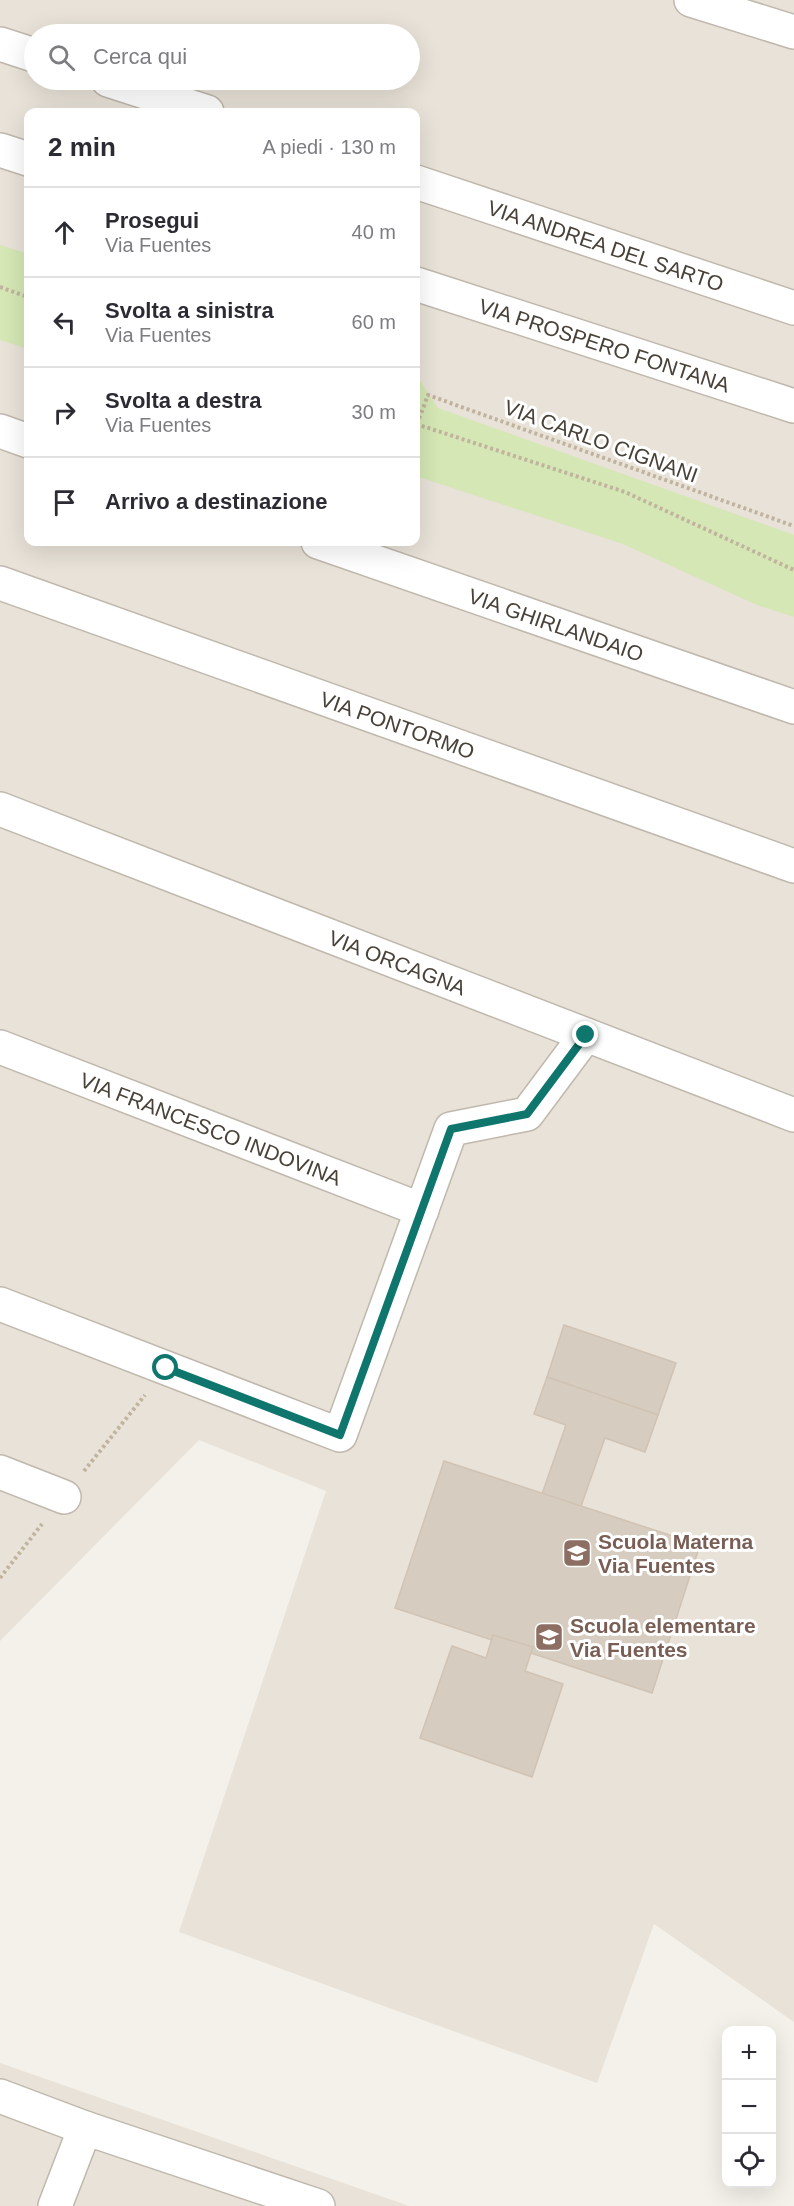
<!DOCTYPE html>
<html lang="it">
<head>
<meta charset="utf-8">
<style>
	body { margin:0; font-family:Helvetica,sans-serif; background:#f7f7f7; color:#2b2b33 }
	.controls { position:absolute; right:18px; bottom:18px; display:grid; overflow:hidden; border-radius:12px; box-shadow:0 6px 24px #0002 }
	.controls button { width:54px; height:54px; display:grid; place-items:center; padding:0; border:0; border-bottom:2px solid #e1e1e2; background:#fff; color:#2b2b33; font:30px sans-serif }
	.stop { position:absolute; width:18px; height:18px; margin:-14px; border:4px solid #0f766e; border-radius:50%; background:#fff }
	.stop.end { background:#0f766e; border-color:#fff; box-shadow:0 2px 6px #0008 }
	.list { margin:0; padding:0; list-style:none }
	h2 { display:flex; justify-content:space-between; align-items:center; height:78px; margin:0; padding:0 24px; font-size:26px }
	h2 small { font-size:20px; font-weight:400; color:#7c7c81 }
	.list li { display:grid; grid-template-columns:39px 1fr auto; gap:18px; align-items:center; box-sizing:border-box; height:90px; padding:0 24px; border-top:2px solid #e1e1e2 }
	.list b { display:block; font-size:22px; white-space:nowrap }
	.list p { margin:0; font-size:20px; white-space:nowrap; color:#7c7c81 }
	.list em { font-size:20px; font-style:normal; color:#7c7c81 }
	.icon { flex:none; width:33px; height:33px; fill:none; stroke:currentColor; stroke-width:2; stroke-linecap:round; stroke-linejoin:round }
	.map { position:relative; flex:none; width:794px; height:2206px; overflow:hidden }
	.search { position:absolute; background:#fff; box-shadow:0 6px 24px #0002; left:24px; top:24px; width:396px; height:66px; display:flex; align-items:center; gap:15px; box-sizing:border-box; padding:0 21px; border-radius:33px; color:#7c7c81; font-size:22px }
	.panel { position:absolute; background:#fff; box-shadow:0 6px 24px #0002; left:24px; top:108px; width:396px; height:438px; border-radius:12px }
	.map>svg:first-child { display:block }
	.residential { fill:#e8e2d8; fill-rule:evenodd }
	.green { fill:#d4e7b4 }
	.building { fill:#d6ccc0; stroke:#d1c3b3; stroke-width:1.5 }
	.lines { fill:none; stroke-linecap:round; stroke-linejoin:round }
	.minor-casing { stroke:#c0b8ad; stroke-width:36 }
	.path { stroke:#c1b39e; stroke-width:4; stroke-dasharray:3 3; stroke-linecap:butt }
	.minor { stroke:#fff; stroke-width:33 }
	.route { stroke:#0f766e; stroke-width:8 }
	.labels { text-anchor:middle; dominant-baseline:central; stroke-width:6; stroke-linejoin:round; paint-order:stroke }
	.street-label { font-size:21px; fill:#484138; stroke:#fff }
	.education-label { font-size:21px; font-weight:bold; fill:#785e54; stroke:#fff; text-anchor:start }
</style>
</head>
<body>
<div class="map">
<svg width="794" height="2206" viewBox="0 0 794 2206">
	<rect width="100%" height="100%" fill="#f4f1ea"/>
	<g class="residential">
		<path d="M0,0H794V2022L654,1924L597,2083L179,1932L326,1491L199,1440L0,1641ZM34,34H410V80H34ZM28,112H416V542H28Z"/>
		<polygon points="0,2063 409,2206 0,2206"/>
	</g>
	<g class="green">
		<polygon points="0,245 28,254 28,349 0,340"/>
		<polygon points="416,378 419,379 438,408 794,535 794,617 757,605 623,544 416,476"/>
	</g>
	<g class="building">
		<polygon points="564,1325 676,1363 658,1415 547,1377"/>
		<polygon points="547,1377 658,1415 645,1452 605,1438 580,1509 541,1497 566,1425 534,1414"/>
		<polygon points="444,1461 700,1545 652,1693 395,1608"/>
		<polygon points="493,1635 533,1647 525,1671 563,1684 532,1777 420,1738 452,1646 486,1658"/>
	</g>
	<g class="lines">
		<g class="minor-casing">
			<g id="minor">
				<polyline points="691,0 794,32"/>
				<polyline points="0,44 34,55"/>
				<polyline points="108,80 207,112"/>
				<polyline points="0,150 28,159"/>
				<path id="s1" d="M416,182L794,308"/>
				<path id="s2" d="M416,284L794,406"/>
				<polyline points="0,431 28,441"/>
				<path id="s3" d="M318,542L794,707"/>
				<path id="s4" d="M0,583L794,866"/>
				<path id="s5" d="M0,809L794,1115"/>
				<path id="s6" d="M0,1047L422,1210"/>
				<polyline points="0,1304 340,1435 451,1129 527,1114 586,1035"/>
				<polyline points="0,1472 64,1497"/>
				<polyline points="0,2096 85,2128 318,2206"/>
				<polyline points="55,2206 85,2128"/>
			</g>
		</g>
		<g class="path">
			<polyline points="0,287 28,297"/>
			<polyline points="416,424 625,492 794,570"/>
			<polyline points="417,424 428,395 794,526"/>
			<polyline points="84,1471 145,1395"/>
			<polyline points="0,1578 42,1524"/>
		</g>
		<use href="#minor" class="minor"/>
	</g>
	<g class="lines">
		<polyline class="route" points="166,1368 340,1435 451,1129 527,1114 586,1035"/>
	</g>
	<defs>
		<g id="school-square" transform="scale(1.5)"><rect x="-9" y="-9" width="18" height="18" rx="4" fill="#8d6e63" stroke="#fff"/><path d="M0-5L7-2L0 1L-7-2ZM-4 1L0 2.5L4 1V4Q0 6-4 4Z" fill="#fff"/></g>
	</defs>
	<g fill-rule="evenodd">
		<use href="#school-square" x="577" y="1553"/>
		<use href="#school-square" x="549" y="1637"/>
	</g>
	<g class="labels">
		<g class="street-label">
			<text stroke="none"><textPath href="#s1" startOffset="200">VIA ANDREA DEL SARTO</textPath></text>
			<text stroke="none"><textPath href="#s2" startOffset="198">VIA PROSPERO FONTANA</textPath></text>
			<text transform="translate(601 441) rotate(20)">VIA CARLO CIGNANI</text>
			<text stroke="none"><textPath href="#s3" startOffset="252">VIA GHIRLANDAIO</textPath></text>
			<text stroke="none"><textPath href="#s4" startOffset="422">VIA PONTORMO</textPath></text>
			<text stroke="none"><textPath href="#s5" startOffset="426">VIA ORCAGNA</textPath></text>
			<text stroke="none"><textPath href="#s6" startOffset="226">VIA FRANCESCO INDOVINA</textPath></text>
		</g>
		<g class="education-label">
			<text x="598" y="1541">Scuola Materna<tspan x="598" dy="24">Via Fuentes</tspan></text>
			<text x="570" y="1625">Scuola elementare<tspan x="570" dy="24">Via Fuentes</tspan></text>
		</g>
	</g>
</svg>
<div class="controls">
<button>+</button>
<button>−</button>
<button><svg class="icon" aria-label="locate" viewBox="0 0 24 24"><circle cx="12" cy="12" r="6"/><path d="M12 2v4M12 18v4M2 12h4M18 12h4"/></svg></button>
</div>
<div class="stop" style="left:166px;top:1368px"></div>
<div class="stop end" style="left:586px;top:1035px"></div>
<div class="search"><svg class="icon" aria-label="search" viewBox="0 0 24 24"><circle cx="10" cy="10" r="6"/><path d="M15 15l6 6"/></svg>Cerca qui</div>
<section class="panel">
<h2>2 min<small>A piedi · 130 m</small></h2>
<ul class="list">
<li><svg class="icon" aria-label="ahead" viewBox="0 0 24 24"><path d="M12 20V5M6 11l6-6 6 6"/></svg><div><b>Prosegui</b><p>Via Fuentes</p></div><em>40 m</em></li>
<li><svg class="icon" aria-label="left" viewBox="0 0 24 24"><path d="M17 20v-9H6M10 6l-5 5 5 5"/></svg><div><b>Svolta a sinistra</b><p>Via Fuentes</p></div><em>60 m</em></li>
<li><svg class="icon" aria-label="right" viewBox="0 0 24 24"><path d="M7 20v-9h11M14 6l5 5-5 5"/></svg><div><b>Svolta a destra</b><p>Via Fuentes</p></div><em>30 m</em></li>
<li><svg class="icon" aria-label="arrive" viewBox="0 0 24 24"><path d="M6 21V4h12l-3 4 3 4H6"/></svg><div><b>Arrivo a destinazione</b></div></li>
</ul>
</section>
</div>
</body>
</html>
